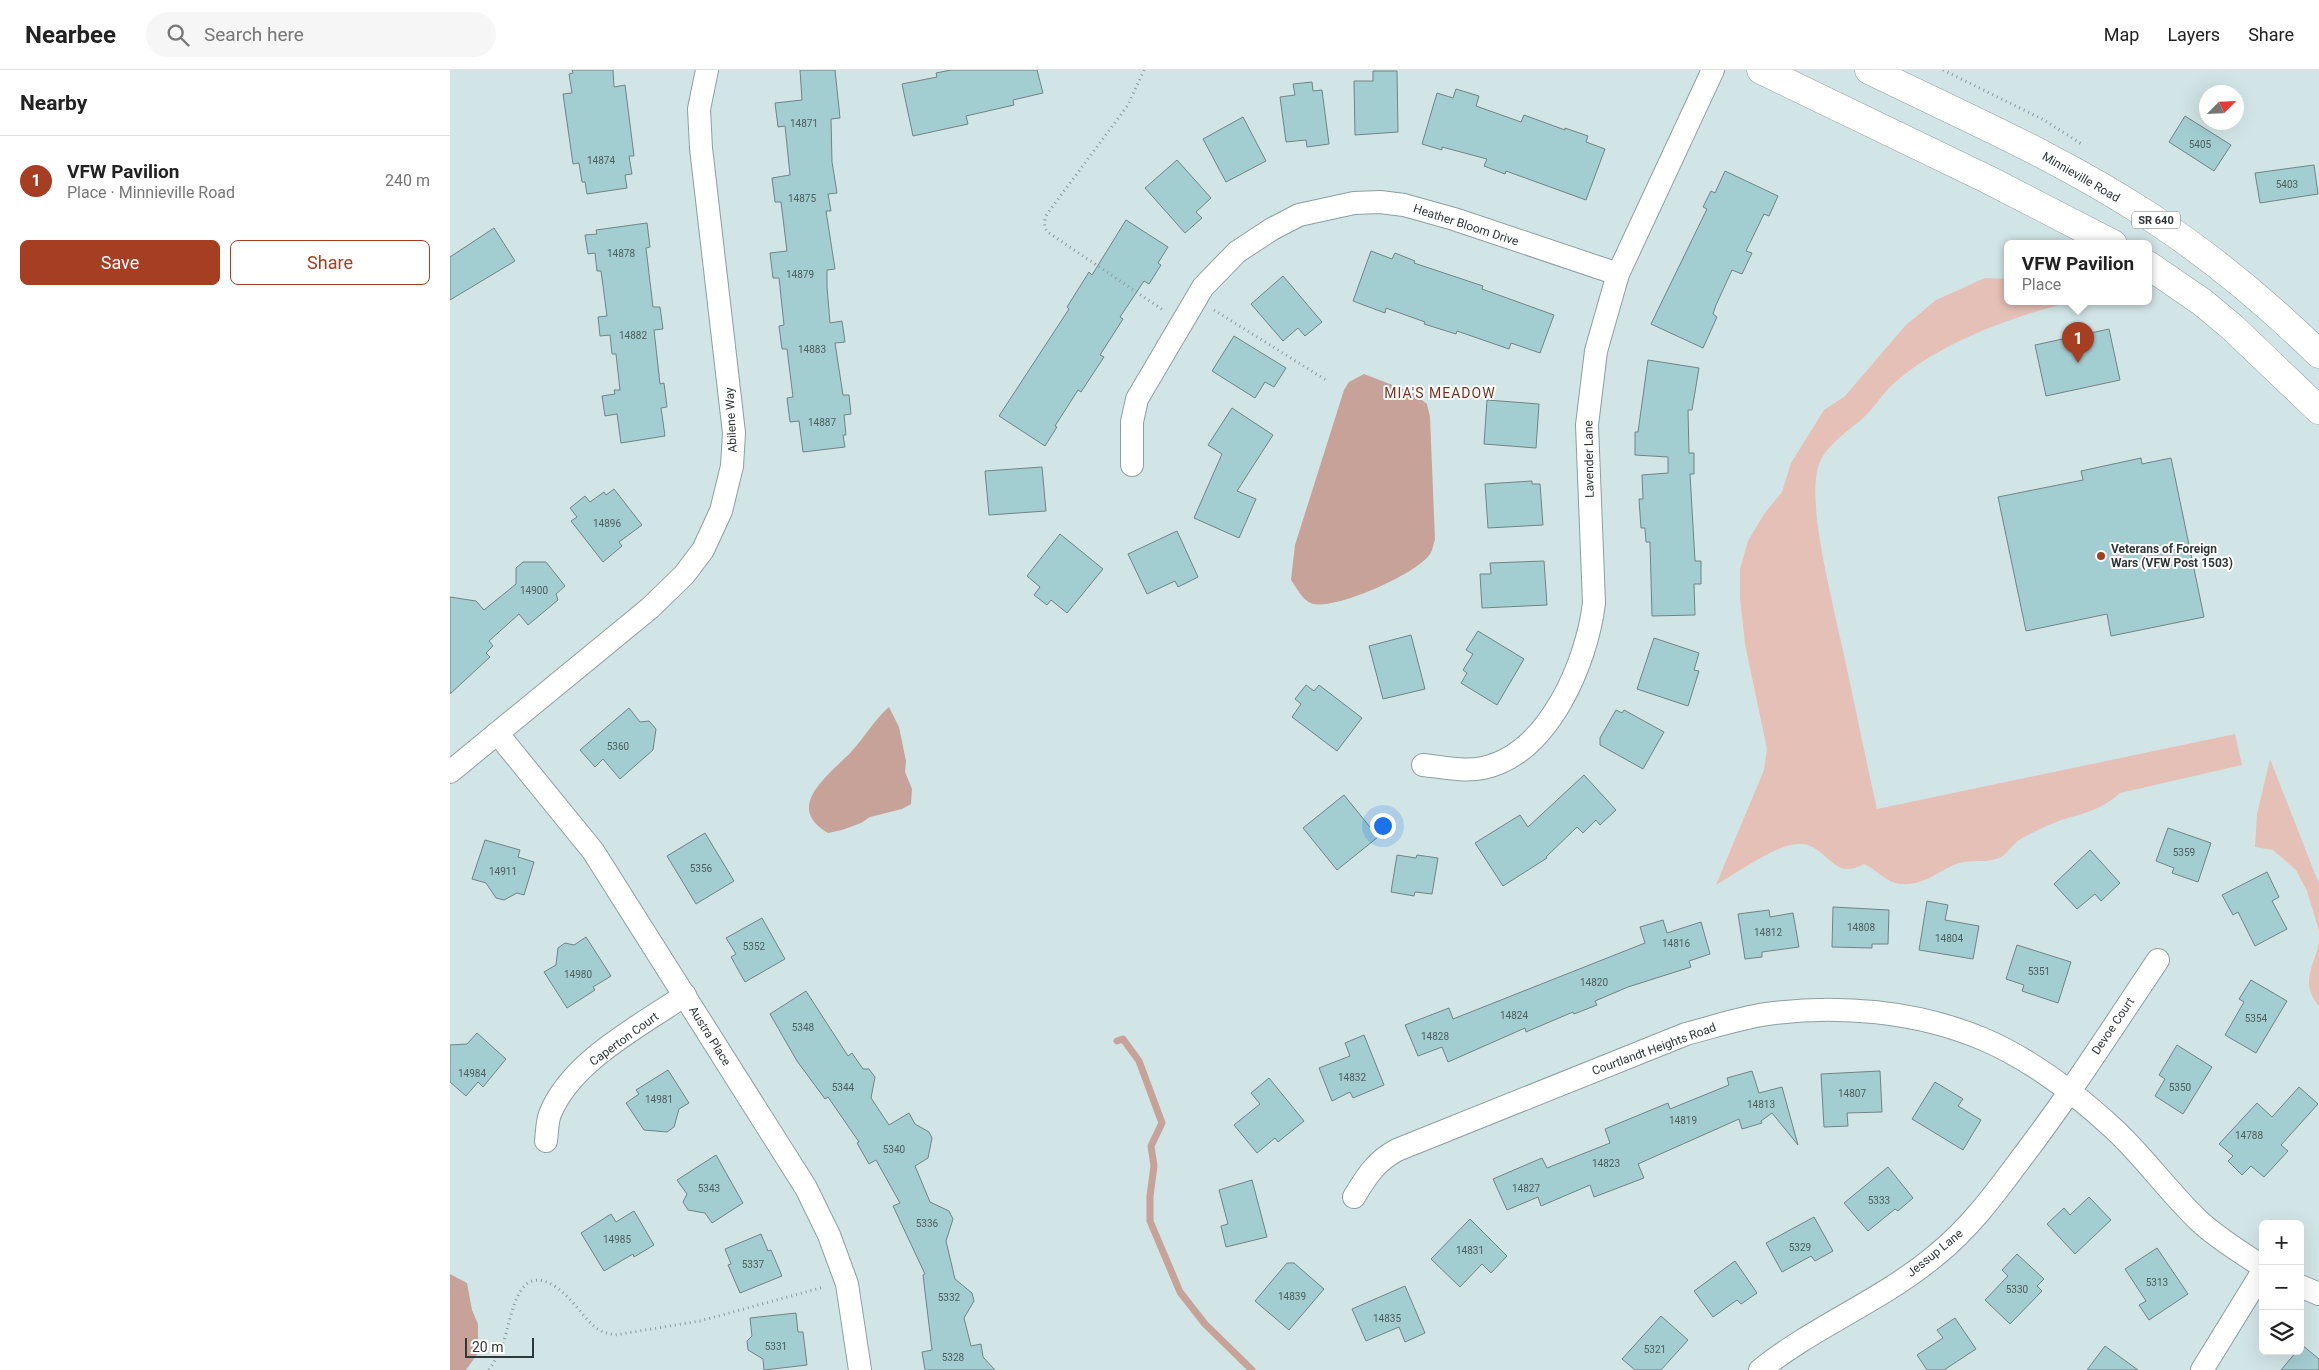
<!DOCTYPE html>
<html lang="en">
<head>
<meta charset="utf-8">
<style>
	body { margin:0; font-family:Roboto,sans-serif; background:#f6f6f6; color:#222 }
	.controls { position:absolute; right:15px; bottom:15px; display:grid; overflow:hidden; border-radius:8px; box-shadow:0 5px 20px #0002 }
	.controls button { width:45px; height:45px; display:grid; place-items:center; padding:0; border:0; border-bottom:1px solid #e0e0e0; background:#fff; color:#222; font:25px sans-serif }
	.compass { position:absolute; left:1749px; top:15px; width:45px; height:45px; border-radius:50%; background:#fff; box-shadow:0 5px 20px #0002; rotate:66deg }
	.scale { position:absolute; left:15px; bottom:12px; width:69px; box-sizing:border-box; padding-left:5px; border:2px solid #303738; border-top:0; font-size:14px; line-height:18px; white-space:nowrap; color:#303738; -webkit-text-stroke:4px #fff; paint-order:stroke }
	.you { position:absolute; left:932px; top:755px; width:18px; height:18px; margin:-12px; border:4px solid #fff; border-radius:50%; background:#1a73e8; box-shadow:0 0 0 8px #1a73e833 }
	.badge { display:grid; place-items:center; width:32px; height:32px; border-radius:50%; background:#a63e22; color:#fff; font-size:16px; font-weight:700 }
	.pin { position:absolute; translate:-50% -41px; filter:drop-shadow(0 1px 2px #0008) }
	.pin::after { content:''; position:absolute; top:26px; width:18px; height:15px; background:inherit; clip-path:polygon(0 0,100% 0,50% 100%) }
	.popup { position:absolute; left:1554px; top:170px; width:148px; height:65px; box-sizing:border-box; display:grid; place-content:center; border-radius:8px; background:#fff; filter:drop-shadow(0 1px 4px #0005); font-size:16px; white-space:nowrap; color:#767676 }
	.popup b { font-size:19px; color:#222 }
	.popup::after { content:''; position:absolute; left:50%; top:100%; margin-left:-10px; border:10px solid transparent; border-top-color:#fff }
	.list { margin:0; padding:0; list-style:none }
	h2 { display:flex; justify-content:space-between; align-items:center; height:65px; margin:0; padding:0 20px; font-size:21px }
	h2 small { font-size:16px; font-weight:400; color:#767676 }
	.list li { display:grid; grid-template-columns:32px 1fr auto; gap:15px; align-items:center; box-sizing:border-box; height:90px; padding:0 20px; border-top:1px solid #e0e0e0 }
	.list b { display:block; font-size:19px; white-space:nowrap }
	.list p { margin:0; font-size:16px; white-space:nowrap; color:#767676 }
	.list em { font-size:16px; font-style:normal; color:#767676 }
	.actions { display:flex; gap:10px; padding:15px 20px }
	.actions a { flex:1; padding:11px 0; border:1px solid #a63e22; border-radius:8px; text-align:center; font-size:18px; color:#a63e22 }
	.actions .main { background:#a63e22; color:#fff }
	.icon { flex:none; width:28px; height:28px; fill:none; stroke:currentColor; stroke-width:2; stroke-linecap:round; stroke-linejoin:round }
	.map { position:relative; flex:none; width:1869px; height:1300px; overflow:hidden }
	header { display:flex; align-items:center; gap:30px; box-sizing:border-box; height:70px; padding:0 25px; background:#fff; border-bottom:1px solid #e0e0e0 }
	header strong { font-size:24px }
	nav { display:flex; gap:28px; margin-inline-start:auto; font-size:18px }
	.search { width:350px; height:45px; background:#f6f6f6; display:flex; align-items:center; gap:12px; box-sizing:border-box; padding:0 18px; border-radius:28px; color:#767676; font-size:19px }
	main { display:flex }
	aside { flex:1; background:#fff }
	.map>svg:first-child { display:block }
	.green { fill:#e5c0b6 }
	.water { fill:#c6a298 }
	.lines { fill:none; stroke-linecap:round; stroke-linejoin:round }
	.stream { stroke:#c6a298; stroke-width:7 }
	.building { fill:#a3ced1; stroke:#718384 }
	.minor-casing { stroke:#8c9fa0; stroke-width:24 }
	.primary-casing { stroke:#8c9fa0; stroke-width:29 }
	.path { stroke:#8c999a; stroke-width:3; stroke-dasharray:1 4; stroke-linecap:butt }
	.minor { stroke:#fff; stroke-width:22 }
	.primary { stroke:#fff; stroke-width:28 }
	.poi-dot { fill:#a63e22; stroke:#fff; stroke-width:2 }
	.labels { text-anchor:middle; dominant-baseline:central; stroke-width:4; stroke-linejoin:round; paint-order:stroke }
	.number-label { font-size:10px; fill:#4d5d5e }
	.shield { fill:#fff; stroke:#6e7374; stroke-width:1 }
	.shield-label { font-size:11px; font-weight:bold; fill:#303738 }
	.street-label { font-size:12px; fill:#303738; stroke:#fff }
	.poi-label { font-size:12px; font-weight:bold; fill:#303738; stroke:#fff; text-anchor:start }
	.neighbourhood-label { font-size:14px; letter-spacing:1px; fill:#763220; stroke:#fff }
</style>
</head>
<body>
<header>
<strong>Nearbee</strong>
<div class="search"><svg class="icon" aria-label="search" viewBox="0 0 24 24"><circle cx="10" cy="10" r="6"/><path d="M15 15l6 6"/></svg>Search here</div>
<nav><a>Map</a><a>Layers</a><a>Share</a></nav>
</header>
<main>
<aside>
<h2>Nearby<small></small></h2>
<ul class="list">
<li><span class="badge">1</span><div><b>VFW Pavilion</b><p>Place · Minnieville Road</p></div><em>240 m</em></li>
</ul>
<div class="actions"><a class="main">Save</a><a>Share</a></div>
</aside>
<div class="map">
<svg width="1869" height="1300" viewBox="0 0 1869 1300">
	<rect width="100%" height="100%" fill="#d2e5e6"/>
	<g class="green">
		<path d="M1535,208L1558,209V232H1621C1563,246 1485,274 1441,316C1431,326 1424,338 1414,347C1399,361 1374,376 1368,397C1358,434 1379,515 1387,554C1401,615 1413,677 1427,739L1785,664L1792,695L1670,723C1645,746 1620,744 1592,758C1584,762 1575,766 1568,771C1562,775 1558,783 1551,787C1540,793 1526,790 1514,792C1490,797 1479,816 1450,814C1437,813 1427,800 1414,794C1410,796 1404,799 1399,799C1383,801 1372,776 1353,774C1330,771 1286,804 1266,815L1314,700L1317,679L1295,574L1290,528V499L1298,471L1314,444L1332,422L1341,393L1374,340L1395,326L1455,256L1486,230Z"/>
		<polygon points="1820,689 1869,814 1869,861 1857,821 1846,800 1823,780 1805,777 1807,744"/>
		<path d="M1869,873V936C1850,913 1863,898 1869,873Z"/>
	</g>
	<g class="water">
		<path d="M914,304L963,323L977,334L980,347L985,470C983,474 983,480 980,484C967,504 887,539 864,534C853,532 847,518 841,510L845,475L894,320L899,312Z"/>
		<path d="M439,637L449,657L456,691L455,702L462,719L461,734L452,739L420,747L411,753L392,760L378,763C333,737 379,705 401,682C415,667 424,650 439,637Z"/>
		<polygon points="0,1204 17,1213 22,1240 28,1254 28,1283 16,1300 0,1300"/>
	</g>
	<g class="lines">
		<polyline class="stream" points="667,971 673,969 689,991 712,1053 701,1076 704,1096 700,1126 700,1151 730,1222 755,1254 802,1300"/>
	</g>
	<g class="building">
		<polygon points="122,0 163,0 164,17 175,15 184,86 179,86 182,104 175,105 177,118 137,124 135,112 132,112 129,93 123,94 113,24 122,23 119,4 123,3"/>
		<polygon points="350,0 385,0 390,48 381,49 382,92 387,123 378,124 381,141 376,141 385,199 377,200 377,217 380,253 392,251 395,272 385,273 393,325 399,325 401,344 394,345 396,365 393,365 395,377 353,382 349,351 340,352 337,328 343,327 337,279 332,279 329,256 334,255 329,208 323,208 320,183 337,181 331,132 325,132 322,108 340,105 335,56 328,57 325,33 352,30"/>
		<polygon points="501,0 587,0 593,23 563,30 564,35 516,46 518,54 463,66 452,14 487,7 486,3"/>
		<polygon points="923,1 947,1 948,62 905,65 904,11 923,11"/>
		<polygon points="862,12 863,21 872,20 879,74 857,77 856,70 836,72 830,27 845,25 843,14"/>
		<polygon points="1006,19 1029,26 1026,36 1071,52 1074,45 1115,60 1115,58 1138,66 1136,72 1155,79 1136,130 1056,101 1055,104 1034,96 1037,89 992,77 992,80 972,74 987,23 1003,28"/>
		<polygon points="1735,46 1781,75 1764,101 1719,72"/>
		<polygon points="793,47 816,91 776,112 753,69"/>
		<polygon points="727,90 761,128 746,142 752,148 735,163 695,118"/>
		<polygon points="1864,95 1868,124 1810,133 1805,103"/>
		<polygon points="1275,101 1328,126 1319,146 1314,144 1296,181 1302,183 1292,204 1282,200 1266,235 1263,244 1267,247 1253,278 1201,254 1257,139 1253,137 1261,121 1265,123"/>
		<polygon points="676,150 718,177 708,193 711,195 699,214 694,211 670,247 673,249 650,285 654,287 631,322 628,320 605,356 607,357 595,376 549,346 619,239 617,237 639,202 642,205"/>
		<polygon points="197,153 200,177 196,178 203,237 210,237 213,259 204,260 210,314 214,313 217,337 211,338 215,366 171,373 167,344 155,346 152,326 165,324 164,320 170,320 166,284 162,284 160,265 150,266 148,247 157,246 151,201 147,201 145,183 138,184 135,165 147,164 146,160"/>
		<polygon points="44,158 65,191 0,230 0,187"/>
		<polygon points="921,181 942,189 945,183 965,191 964,193 1033,216 1032,219 1104,245 1090,283 1061,273 1059,279 1007,261 1006,264 974,254 975,252 936,238 935,243 903,231"/>
		<polygon points="833,206 872,252 855,266 848,258 833,271 801,234"/>
		<polygon points="1659,259 1670,310 1596,326 1585,275"/>
		<polygon points="784,266 836,298 824,317 815,312 805,328 762,301"/>
		<polygon points="1198,290 1249,298 1242,340 1238,340 1239,383 1244,383 1244,404 1240,404 1245,491 1251,491 1251,514 1244,514 1245,545 1202,546 1200,472 1196,472 1195,458 1191,458 1189,429 1193,429 1192,405 1218,403 1218,387 1185,385 1185,362 1188,362"/>
		<polygon points="1037,330 1089,334 1086,378 1034,374"/>
		<polygon points="782,338 823,365 787,421 806,429 789,468 744,448 772,384 758,375"/>
		<polygon points="1691,388 1692,394 1721,388 1754,547 1661,566 1657,544 1576,561 1548,427 1633,410 1631,401"/>
		<polygon points="592,397 596,441 539,445 535,401"/>
		<polygon points="1082,411 1082,414 1090,414 1093,455 1038,458 1035,414"/>
		<polygon points="164,419 192,455 169,472 172,476 153,492 121,451 127,447 120,438 135,426 140,432 154,422 156,425"/>
		<polygon points="727,461 748,507 728,517 725,511 697,524 678,484"/>
		<polygon points="610,464 653,499 617,543 601,530 597,535 584,525 590,517 577,506"/>
		<polygon points="1094,491 1097,535 1032,538 1030,504 1041,504 1040,493"/>
		<polygon points="73,492 96,492 115,516 106,524 108,530 78,555 69,544 39,571 43,576 36,583 40,587 0,624 0,527 26,531 34,540 66,514 66,498"/>
		<polygon points="1028,561 1074,589 1047,635 1011,613 1017,603 1013,600 1023,584 1016,580"/>
		<polygon points="961,565 975,619 933,629 919,576"/>
		<polygon points="1204,568 1249,583 1244,600 1249,601 1238,636 1187,619"/>
		<polygon points="856,615 864,621 869,615 912,648 887,681 842,647 851,634 845,629"/>
		<polygon points="179,638 190,652 199,651 206,659 203,680 170,709 153,689 145,697 130,680"/>
		<polygon points="1166,640 1172,643 1174,640 1214,662 1193,699 1150,675 1150,668"/>
		<polygon points="1134,705 1166,740 1150,755 1146,750 1133,763 1127,757 1096,787 1097,788 1053,816 1025,773 1070,745 1078,757"/>
		<polygon points="894,725 928,767 887,800 853,758"/>
		<polygon points="1718,758 1761,773 1748,812 1722,803 1724,798 1706,791"/>
		<polygon points="255,763 284,811 246,834 217,786"/>
		<polygon points="35,770 70,780 68,787 84,792 74,825 67,823 54,830 46,828 36,813 22,809"/>
		<polygon points="1640,780 1670,813 1651,831 1645,824 1627,839 1604,814"/>
		<polygon points="947,785 966,788 967,785 988,788 982,824 965,822 964,826 941,822"/>
		<polygon points="1817,802 1829,827 1822,831 1837,859 1805,876 1788,842 1783,845 1772,825"/>
		<polygon points="1477,831 1498,835 1495,850 1529,856 1523,889 1469,880"/>
		<polygon points="1383,837 1439,840 1438,874 1422,874 1422,878 1382,877"/>
		<polygon points="1319,840 1320,847 1343,843 1349,877 1312,882 1312,887 1295,889 1288,844"/>
		<polygon points="312,848 335,889 295,912 281,887 286,884 276,868"/>
		<polygon points="1213,850 1217,863 1251,852 1260,884 1239,891 1241,897 1178,917 1145,931 1147,935 1124,944 1123,942 1076,962 1075,958 998,992 992,977 968,986 955,955 999,938 1003,949 1195,873 1190,857"/>
		<polygon points="136,867 161,906 143,917 145,920 117,938 94,902 106,895 108,878 115,873 124,875"/>
		<polygon points="1567,875 1621,892 1608,933 1572,921 1574,915 1556,909"/>
		<polygon points="1801,910 1837,931 1806,983 1775,965 1794,932 1789,929"/>
		<polygon points="356,921 398,986 402,983 413,999 419,999 425,1007 421,1028 439,1055 459,1043 465,1054 479,1062 482,1068 478,1088 465,1096 480,1132 499,1141 503,1149 496,1171 505,1209 522,1223 524,1231 514,1248 521,1276 531,1274 533,1287 545,1300 475,1300 472,1282 482,1280 473,1205 475,1204 443,1136 450,1133 426,1090 419,1094 407,1073 409,1072 378,1027 375,1029 347,991 320,944"/>
		<polygon points="27,963 56,989 33,1017 28,1012 16,1026 0,1012 0,975 17,974"/>
		<polygon points="914,965 934,1015 903,1028 900,1022 882,1031 869,998 900,986 895,973"/>
		<polygon points="1727,975 1762,997 1733,1044 1705,1026 1715,1009 1709,1005"/>
		<polygon points="218,1000 239,1033 229,1039 224,1057 217,1062 194,1060 176,1033 189,1024 186,1020"/>
		<polygon points="1302,1001 1309,1023 1332,1017 1348,1075 1322,1043 1311,1051 1312,1053 1292,1059 1289,1049 1188,1094 1194,1108 1144,1127 1140,1115 1091,1136 1088,1127 1057,1140 1043,1109 1092,1088 1097,1098 1160,1073 1155,1059 1218,1033 1220,1039 1279,1015 1277,1008"/>
		<polygon points="1430,1001 1432,1042 1397,1043 1398,1056 1374,1057 1371,1004"/>
		<polygon points="819,1008 854,1051 828,1072 825,1068 807,1083 784,1055 810,1034 801,1023"/>
		<polygon points="1485,1012 1513,1029 1508,1036 1531,1050 1513,1080 1462,1049"/>
		<polygon points="1849,1017 1868,1034 1831,1075 1838,1081 1814,1107 1801,1096 1792,1105 1778,1091 1783,1086 1769,1074 1807,1033 1822,1047"/>
		<polygon points="266,1085 293,1133 262,1153 255,1143 238,1140 233,1132 237,1124 227,1110"/>
		<polygon points="1438,1097 1463,1128 1448,1141 1445,1139 1418,1161 1394,1133"/>
		<polygon points="802,1110 817,1167 776,1177 771,1156 778,1154 769,1120"/>
		<polygon points="1639,1127 1661,1150 1625,1184 1597,1154 1614,1138 1620,1145"/>
		<polygon points="184,1141 204,1175 184,1187 183,1184 154,1201 131,1163 161,1144 166,1152"/>
		<polygon points="1364,1147 1383,1181 1365,1191 1361,1186 1332,1202 1316,1173"/>
		<polygon points="1020,1149 1057,1186 1041,1203 1032,1194 1010,1217 981,1189"/>
		<polygon points="311,1164 318,1181 321,1180 332,1206 290,1223 278,1195 281,1194 275,1179"/>
		<polygon points="1707,1178 1738,1224 1699,1250 1689,1235 1696,1231 1675,1199"/>
		<polygon points="1567,1184 1594,1209 1587,1216 1592,1221 1560,1254 1535,1230 1558,1206 1552,1200"/>
		<polygon points="1285,1191 1307,1223 1291,1234 1287,1230 1263,1247 1244,1221"/>
		<polygon points="837,1193 844,1193 874,1219 839,1260 805,1231"/>
		<polygon points="955,1216 975,1263 955,1272 949,1257 916,1271 902,1239"/>
		<polygon points="346,1243 348,1262 353,1262 357,1295 314,1300 313,1289 298,1280 297,1271 302,1266 300,1248"/>
		<polygon points="1211,1246 1238,1270 1211,1300 1185,1300 1172,1289"/>
		<polygon points="1505,1248 1526,1279 1494,1300 1477,1300 1467,1285 1493,1268 1487,1260"/>
		<polygon points="1852,1275 1869,1289 1869,1300 1831,1300 1847,1281 1850,1281"/>
		<polygon points="1655,1276 1688,1300 1637,1300"/>
	</g>
	<g class="lines">
		<g class="minor-casing">
			<g id="minor">
				<polyline points="682,395 682,352 687,329 753,217 787,182 822,159 849,145 904,133 930,132 954,135 1004,149 1168,204"/>
				<polyline points="47,663 143,781 356,1118 379,1165 397,1214 410,1300"/>
				<path d="M973,695C992,697 1014,702 1033,698C1099,684 1137,592 1144,533L1137,355L1146,281L1168,204L1263,0"/>
				<polyline points="0,702 200,538 234,505 253,480 271,441 282,396 284,363 251,78 249,39 257,0"/>
				<path d="M96,1071C97,1063 97,1052 100,1044C121,991 189,957 235,925"/>
				<path d="M904,1127C916,1107 926,1091 947,1080L1236,964C1263,957 1289,948 1317,944C1387,934 1467,941 1533,969C1580,989 1626,1024 1664,1059C1694,1087 1718,1121 1748,1150C1768,1169 1791,1182 1813,1197"/>
				<polyline points="1850,1216 1869,1224"/>
				<path d="M1310,1300C1365,1256 1431,1231 1485,1186C1519,1159 1544,1125 1570,1090C1619,1026 1663,957 1708,890"/>
				<polyline points="1752,1300 1813,1201"/>
			</g>
		</g>
		<g class="primary-casing">
			<g id="primary">
				<polyline points="1311,0 1539,110 1663,174"/>
				<path d="M1419,0C1515,47 1613,89 1702,148C1763,188 1817,233 1869,284"/>
				<polyline points="1698,195 1752,232 1782,257 1869,340"/>
			</g>
		</g>
		<g class="path">
			<path d="M694,0L678,35L597,144C594,151 593,158 599,163L713,240"/>
			<polyline points="1493,0 1594,50 1633,75"/>
			<polyline points="764,240 876,310"/>
			<path d="M39,1300C45,1291 49,1283 53,1273C62,1249 66,1190 106,1217C122,1228 132,1246 146,1258L153,1262L165,1265L250,1251L374,1217"/>
		</g>
		<use href="#minor" class="minor"/>
		<use href="#primary" class="primary"/>
	</g>
	<circle class="poi-dot" cx="1651" cy="486" r="5"/>
	<g class="labels">
		<g class="number-label">
			<text x="354" y="53">14871</text>
			<text x="1750" y="74">5405</text>
			<text x="151" y="90">14874</text>
			<text x="1837" y="114">5403</text>
			<text x="352" y="128">14875</text>
			<text x="171" y="183">14878</text>
			<text x="350" y="204">14879</text>
			<text x="183" y="265">14882</text>
			<text x="362" y="279">14883</text>
			<text x="372" y="352">14887</text>
			<text x="157" y="453">14896</text>
			<text x="84" y="520">14900</text>
			<text x="168" y="676">5360</text>
			<text x="1734" y="782">5359</text>
			<text x="251" y="798">5356</text>
			<text x="53" y="801">14911</text>
			<text x="1411" y="857">14808</text>
			<text x="1318" y="862">14812</text>
			<text x="1499" y="868">14804</text>
			<text x="1226" y="873">14816</text>
			<text x="304" y="876">5352</text>
			<text x="1589" y="901">5351</text>
			<text x="128" y="904">14980</text>
			<text x="1144" y="912">14820</text>
			<text x="1064" y="945">14824</text>
			<text x="1806" y="948">5354</text>
			<text x="353" y="957">5348</text>
			<text x="985" y="966">14828</text>
			<text x="22" y="1003">14984</text>
			<text x="902" y="1007">14832</text>
			<text x="393" y="1017">5344</text>
			<text x="1730" y="1017">5350</text>
			<text x="1402" y="1023">14807</text>
			<text x="209" y="1029">14981</text>
			<text x="1311" y="1034">14813</text>
			<text x="1233" y="1050">14819</text>
			<text x="1799" y="1065">14788</text>
			<text x="444" y="1079">5340</text>
			<text x="1156" y="1093">14823</text>
			<text x="259" y="1118">5343</text>
			<text x="1076" y="1118">14827</text>
			<text x="1429" y="1130">5333</text>
			<text x="477" y="1153">5336</text>
			<text x="167" y="1169">14985</text>
			<text x="1350" y="1177">5329</text>
			<text x="1020" y="1180">14831</text>
			<text x="303" y="1194">5337</text>
			<text x="1707" y="1212">5313</text>
			<text x="1567" y="1219">5330</text>
			<text x="842" y="1226">14839</text>
			<text x="499" y="1227">5332</text>
			<text x="937" y="1248">14835</text>
			<text x="326" y="1276">5331</text>
			<text x="1205" y="1279">5321</text>
			<text x="503" y="1287">5328</text>
		</g>
		<rect class="shield" x="1682" y="141.5" width="48" height="17" rx="4"/>
		<g class="shield-label">
			<text x="1706" y="150">SR 640</text>
		</g>
		<g class="street-label">
			<text transform="translate(1631 107) rotate(30)">Minnieville Road</text>
			<text transform="translate(1016 155) rotate(18)">Heather Bloom Drive</text>
			<text transform="translate(281 350) rotate(-93)">Abilene Way</text>
			<text transform="translate(1139 389) rotate(-91)">Lavender Lane</text>
			<text transform="translate(1663 956) rotate(-56)">Devoe Court</text>
			<text transform="translate(260 966) rotate(58)">Austra Place</text>
			<text transform="translate(174 969) rotate(-36)">Caperton Court</text>
			<text transform="translate(1204 979) rotate(-20)">Courtlandt Heights Road</text>
			<text transform="translate(1485 1183) rotate(-39)">Jessup Lane</text>
		</g>
		<g class="poi-label">
			<text x="1661" y="479">Veterans of Foreign<tspan x="1661" dy="14">Wars (VFW Post 1503)</tspan></text>
		</g>
		<g class="neighbourhood-label">
			<text x="990" y="323">MIA'S MEADOW</text>
		</g>
	</g>
</svg>
<div class="controls">
<button>+</button>
<button>−</button>
<button><svg class="icon" aria-label="layers" viewBox="0 0 24 24"><path d="M12 4l9 5-9 5-9-5zM3 14l9 5 9-5"/></svg></button>
</div>
<svg class="compass" viewBox="-18 -18 36 36"><path d="M0-13l5 13h-10z" fill="#e53935"/><path d="M0 13l5-13h-10z" fill="#767676"/></svg>
<div class="scale">20 m</div>
<div class="you"></div>
<div class="pin badge" style="left:1628px;top:293px">1</div>
<div class="popup"><b>VFW Pavilion</b>Place</div>
</div>
</main>
</body>
</html>
